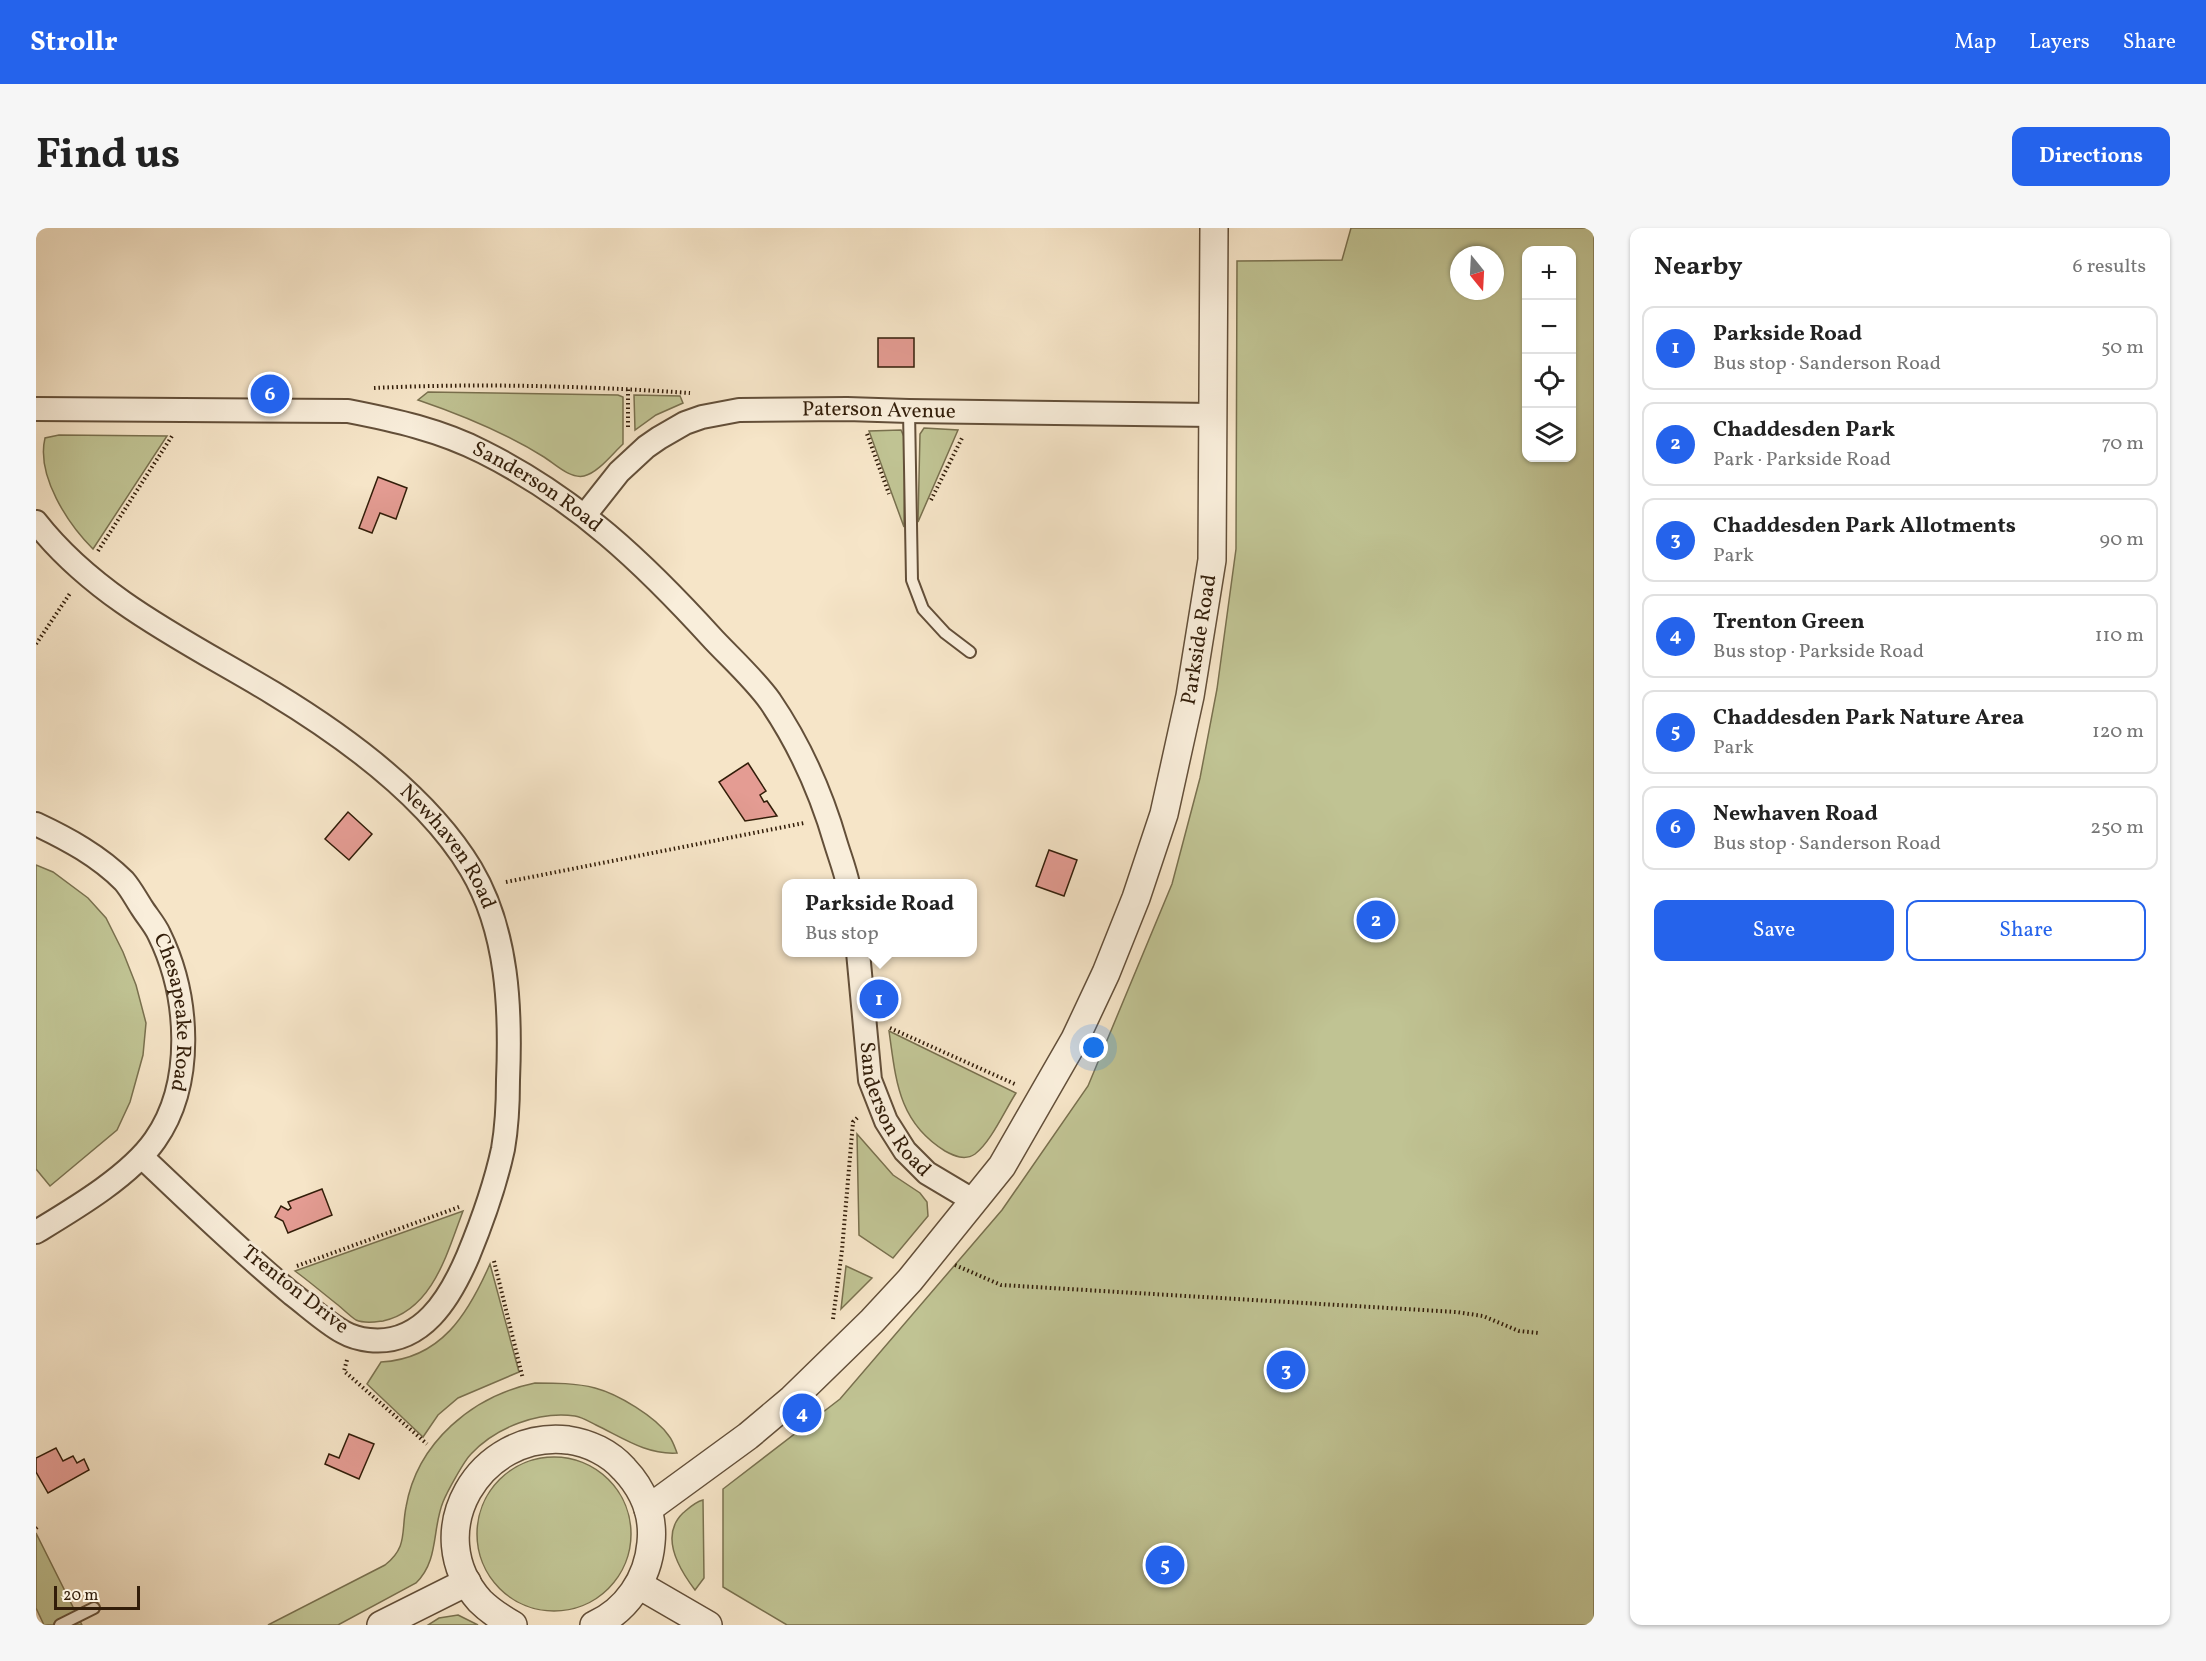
<!DOCTYPE html>
<html lang="en">
<head>
<meta charset="utf-8">
<style>
	body { margin:0; font-family:Vollkorn,serif; background:#f6f6f6; color:#222 }
	.controls { position:absolute; right:18px; top:18px; display:grid; overflow:hidden; border-radius:12px; box-shadow:0 2px 4px #0004 }
	.controls button { width:54px; height:54px; display:grid; place-items:center; padding:0; border:0; border-bottom:2px solid #e0e0e0; background:#fff; color:#222; font:30px sans-serif }
	.compass { position:absolute; left:1414px; top:18px; width:54px; height:54px; border-radius:50%; background:#fff; box-shadow:0 2px 4px #0004; rotate:162deg }
	.scale { position:absolute; left:18px; bottom:15px; width:86px; box-sizing:border-box; padding-left:6px; border:3px solid #321d09; border-top:0; font-size:16px; line-height:21px; white-space:nowrap; color:#321d09; -webkit-text-stroke:4px #f9eedb; paint-order:stroke }
	.you { position:absolute; left:1058px; top:820px; width:21px; height:21px; margin:-15px; border:4px solid #fff; border-radius:50%; background:#1a73e8; box-shadow:0 0 0 9px #1a73e833 }
	.badge { display:grid; place-items:center; width:39px; height:39px; border-radius:50%; background:#2563eb; color:#fff; font-size:20px; font-weight:700 }
	.pin { position:absolute; translate:-50% -50%; border:3px solid #fff; box-shadow:0 2px 6px #0006 }
	.popup { position:absolute; left:746px; top:651px; width:195px; height:78px; box-sizing:border-box; display:grid; place-content:center; border-radius:12px; background:#fff; filter:drop-shadow(0 2px 4px #0005); font-size:20px; white-space:nowrap; color:#767676 }
	.popup b { font-size:22px; color:#222 }
	.popup::after { content:''; position:absolute; left:50%; top:100%; margin-left:-12px; border:12px solid transparent; border-top-color:#fff }
	.list { margin:0; padding:0; list-style:none }
	h2 { display:flex; justify-content:space-between; align-items:center; height:78px; margin:0; padding:0 24px; font-size:26px }
	h2 small { font-size:20px; font-weight:400; color:#767676 }
	.list li { display:grid; grid-template-columns:39px 1fr auto; gap:18px; align-items:center; box-sizing:border-box; height:84px; margin:0 12px 12px; padding:0 12px; border:2px solid #e0e0e0; border-radius:12px }
	.list b { display:block; font-size:22px; white-space:nowrap }
	.list p { margin:0; font-size:20px; white-space:nowrap; color:#767676 }
	.list em { font-size:20px; font-style:normal; color:#767676 }
	.actions { display:flex; gap:12px; padding:18px 24px }
	.actions a { flex:1; padding:14px 0; border:2px solid #2563eb; border-radius:12px; text-align:center; font-size:21px; color:#2563eb }
	.actions .main { background:#2563eb; color:#fff }
	.icon { flex:none; width:33px; height:33px; fill:none; stroke:currentColor; stroke-width:2; stroke-linecap:round; stroke-linejoin:round }
	.map { position:relative; flex:none; width:1558px; height:1397px; overflow:hidden; border-radius:12px }
	header { display:flex; align-items:center; gap:36px; box-sizing:border-box; height:84px; padding:0 30px; background:#2563eb; color:#fff }
	header strong { font-size:28px }
	nav { display:flex; gap:33px; margin-inline-start:auto; font-size:21px }
	.intro { display:flex; align-items:center; justify-content:space-between; box-sizing:border-box; height:144px; padding:0 36px }
	h1 { margin:0; font-size:42px }
	.button { padding:15px 27px; border-radius:12px; background:#2563eb; color:#fff; font-size:21px; font-weight:700 }
	main { display:flex; gap:36px; padding:0 36px }
	aside { flex:1; background:#fff; border-radius:12px; box-shadow:0 2px 4px #0004 }
	.map>svg:first-child { display:block }
	.green { fill:#c0c393; stroke:#79704e; stroke-width:1.5; fill-rule:evenodd }
	.building { fill:#e49c93; stroke:#321d09; stroke-width:1.5 }
	.lines { fill:none; stroke-linecap:round; stroke-linejoin:round }
	.service-casing { stroke:#634f39; stroke-width:14 }
	.minor-casing { stroke:#634f39; stroke-width:26 }
	.tertiary-casing { stroke:#634f39; stroke-width:30 }
	.path { stroke:#321d09; stroke-width:4; stroke-dasharray:1.5 3; stroke-linecap:butt }
	.service { stroke:#f9eedb; stroke-width:10 }
	.minor { stroke:#f9eedb; stroke-width:22 }
	.tertiary { stroke:#f9eedb; stroke-width:27 }
	.labels { text-anchor:middle; dominant-baseline:central; stroke-width:6; stroke-linejoin:round; paint-order:stroke }
	.street-label { font-size:21px; fill:#321d09; stroke:#f9eedb }
</style>
</head>
<body>
<header>
<strong>Strollr</strong>
<nav><a>Map</a><a>Layers</a><a>Share</a></nav>
</header>
<div class="intro"><h1>Find us</h1><a class="button">Directions</a></div>
<main>
<div class="map">
<svg width="1558" height="1397" viewBox="0 0 1558 1397">
	<rect width="100%" height="100%" fill="#f6e5c8"/>
	<filter id="stains"><feTurbulence type="fractalNoise" baseFrequency=".00333" numOctaves="4"/><feColorMatrix values="0 0 0 0 .2 0 0 0 0 .09 0 0 0 0 .02 0 0 0 .5 -.17"/></filter>
	<radialGradient id="worn" r=".72"><stop offset=".6" stop-color="#630" stop-opacity="0"/><stop offset="1" stop-color="#630" stop-opacity=".3"/></radialGradient>
	<g class="green">
		<path d="M1315,0H1558V1397H751L687,1359V1261L804,1171L966,982L1052,858L1136,656L1164,550L1181,461L1200,321L1201,33L1306,32ZM1490,22H1536V230H1490ZM1423,27H1459V63H1423Z"/>
		<path d="M392,164L582,167L587,169V216C577,225 562,245 548,248C534,251 519,236 508,229C468,204 426,187 382,172Z"/>
		<polygon points="598,167 644,168 647,175 620,187 599,202"/>
		<polygon points="888,200 922,202 882,294 884,206"/>
		<polygon points="865,202 869,211 868,299 833,203"/>
		<path d="M23,207L131,208L57,321C32,296 0,248 9,210Z"/>
		<polygon points="0,637 17,644 52,670 70,690 87,724 100,757 110,795 107,827 94,874 81,902 14,958 0,941"/>
		<path d="M853,803L980,865C969,882 955,914 939,926C929,933 918,928 909,923C862,894 860,852 853,803Z"/>
		<polygon points="821,906 857,947 884,965 891,974 892,988 857,1030 823,1007"/>
		<path d="M427,983C411,1025 397,1082 347,1093C339,1094 329,1096 320,1092C314,1088 308,1082 302,1077C288,1066 274,1054 259,1043Z"/>
		<path d="M454,1036L483,1144L422,1170L402,1187L387,1209L331,1156L345,1134C405,1131 432,1086 454,1036Z"/>
		<polygon points="810,1038 836,1050 805,1081"/>
		<path d="M499,1155C519,1155 540,1155 559,1160C582,1166 620,1189 633,1208C637,1213 639,1220 641,1225C611,1227 587,1210 560,1197C554,1194 546,1189 539,1188C503,1183 460,1199 435,1226C428,1233 411,1264 407,1274C396,1301 403,1333 380,1355L302,1397H232L349,1337C372,1319 365,1304 370,1279C381,1215 436,1168 499,1155Z"/>
		<circle cx="518" cy="1306" r="77"/>
		<path d="M667,1272L668,1350L659,1362C643,1341 623,1308 647,1285C654,1279 659,1274 667,1272Z"/>
		<polygon points="0,1305 46,1397 8,1397 0,1380"/>
		<polygon points="422,1387 442,1397 392,1397 403,1390"/>
	</g>
	<g class="building">
		<rect x="842" y="110" width="36" height="29"/>
		<polygon points="342,249 371,260 360,291 344,285 336,305 323,300"/>
		<polygon points="712,535 730,563 724,567 728,574 731,573 741,588 709,593 683,554"/>
		<polygon points="312,584 336,606 313,632 289,611"/>
		<polygon points="1013,622 1041,632 1028,668 1000,658"/>
		<polygon points="286,961 296,987 252,1005 247,993 239,989 245,978 252,982 255,980 252,974"/>
		<polygon points="313,1206 338,1216 323,1251 289,1236 293,1226 303,1230"/>
		<polygon points="20,1220 27,1233 37,1228 41,1235 48,1231 53,1242 12,1265 0,1244 0,1230"/>
	</g>
	<g class="lines">
		<g class="service-casing">
			<g id="service">
				<polyline points="873,183 876,352 887,381 909,405 934,424"/>
				<polyline points="24,1397 58,1380"/>
			</g>
		</g>
		<g class="minor-casing">
			<g id="minor">
				<path id="s1" d="M0,181L312,183C358,192 404,202 447,224C541,271 608,335 678,412C696,431 718,451 734,473C764,517 785,564 800,616C804,629 809,642 812,656"/>
				<path id="s2" d="M549,287L583,244L610,219L623,210L649,195L666,189L703,182L811,181L873,183L1177,187"/>
				<path id="s3" d="M0,294C61,372 154,415 237,465C308,508 392,569 435,641C472,703 475,781 472,852C472,875 471,898 467,921C459,958 446,994 432,1028C414,1070 386,1118 333,1112C324,1111 314,1108 307,1104C289,1094 272,1078 256,1066C204,1023 155,975 106,929"/>
				<path id="s4" d="M0,596C32,611 63,628 88,653C95,661 100,671 106,680C111,688 119,697 123,706C153,767 159,855 119,912C94,948 38,981 0,1004"/>
				<path id="s5" d="M822,724L834,852L850,893L869,923L891,945L938,973"/>
			</g>
		</g>
		<g class="tertiary-casing">
			<g id="tertiary">
				<path id="s6" d="M612,1281L712,1208L756,1171L836,1093L874,1052L966,938L1039,811L1070,745L1100,670L1128,586L1154,468L1176,332L1178,0"/>
				<polyline points="603,1357 672,1397"/>
				<polyline points="345,1397 431,1354"/>
				<path d="M477,1397C465,1390 454,1383 444,1373C383,1305 443,1202 532,1212C553,1215 574,1225 588,1241C607,1261 618,1287 615,1315C612,1351 590,1383 558,1397"/>
			</g>
		</g>
		<g class="path">
			<path d="M338,160C443,155 550,158 654,165"/>
			<polyline points="592,199 592,161"/>
			<polyline points="831,206 853,266"/>
			<polyline points="895,272 927,208"/>
			<polyline points="62,323 136,208"/>
			<polyline points="0,416 35,364"/>
			<polyline points="470,654 768,595"/>
			<polyline points="854,800 981,857"/>
			<polyline points="458,1033 487,1151"/>
			<polyline points="919,1037 965,1057 1420,1084 1447,1088 1483,1103 1503,1105"/>
			<polyline points="261,1038 423,979"/>
			<polyline points="797,1091 806,1022 817,894 822,889"/>
			<polyline points="311,1132 308,1143 391,1216"/>
			<polyline points="0,1300 1,1299"/>
		</g>
		<use href="#service" class="service"/>
		<use href="#minor" class="minor"/>
		<use href="#tertiary" class="tertiary"/>
	</g>
	<g class="labels">
		<g class="street-label">
			<text stroke="none"><textPath href="#s2" startOffset="333">Paterson Avenue</textPath></text>
			<text stroke="none"><textPath href="#s1" startOffset="518">Sanderson Road</textPath></text>
			<text stroke="none"><textPath href="#s6" startOffset="1062">Parkside Road</textPath></text>
			<text stroke="none"><textPath href="#s3" startOffset="530">Newhaven Road</textPath></text>
			<text stroke="none"><textPath href="#s4" startOffset="250">Chesapeake Road</textPath></text>
			<text stroke="none"><textPath href="#s5" startOffset="165">Sanderson Road</textPath></text>
			<text transform="translate(259 1062) rotate(38)">Trenton Drive</text>
		</g>
	</g>
	<rect width="100%" height="100%" filter="url(#stains)"/>
	<rect width="100%" height="100%" fill="url(#worn)"/>
</svg>
<div class="controls">
<button>+</button>
<button>−</button>
<button><svg class="icon" aria-label="locate" viewBox="0 0 24 24"><circle cx="12" cy="12" r="6"/><path d="M12 2v4M12 18v4M2 12h4M18 12h4"/></svg></button>
<button><svg class="icon" aria-label="layers" viewBox="0 0 24 24"><path d="M12 4l9 5-9 5-9-5zM3 14l9 5 9-5"/></svg></button>
</div>
<svg class="compass" viewBox="-18 -18 36 36"><path d="M0-13l5 13h-10z" fill="#e53935"/><path d="M0 13l5-13h-10z" fill="#767676"/></svg>
<div class="scale">20 m</div>
<div class="you"></div>
<div class="pin badge" style="left:843px;top:771px">1</div>
<div class="popup"><b>Parkside Road</b>Bus stop</div>
<div class="pin badge" style="left:1340px;top:692px">2</div>
<div class="pin badge" style="left:1250px;top:1142px">3</div>
<div class="pin badge" style="left:766px;top:1185px">4</div>
<div class="pin badge" style="left:1129px;top:1337px">5</div>
<div class="pin badge" style="left:234px;top:166px">6</div>
</div>
<aside>
<h2>Nearby<small>6 results</small></h2>
<ul class="list">
<li><span class="badge">1</span><div><b>Parkside Road</b><p>Bus stop · Sanderson Road</p></div><em>50 m</em></li>
<li><span class="badge">2</span><div><b>Chaddesden Park</b><p>Park · Parkside Road</p></div><em>70 m</em></li>
<li><span class="badge">3</span><div><b>Chaddesden Park Allotments</b><p>Park</p></div><em>90 m</em></li>
<li><span class="badge">4</span><div><b>Trenton Green</b><p>Bus stop · Parkside Road</p></div><em>110 m</em></li>
<li><span class="badge">5</span><div><b>Chaddesden Park Nature Area</b><p>Park</p></div><em>120 m</em></li>
<li><span class="badge">6</span><div><b>Newhaven Road</b><p>Bus stop · Sanderson Road</p></div><em>250 m</em></li>
</ul>
<div class="actions"><a class="main">Save</a><a>Share</a></div>
</aside>
</main>
</body>
</html>
